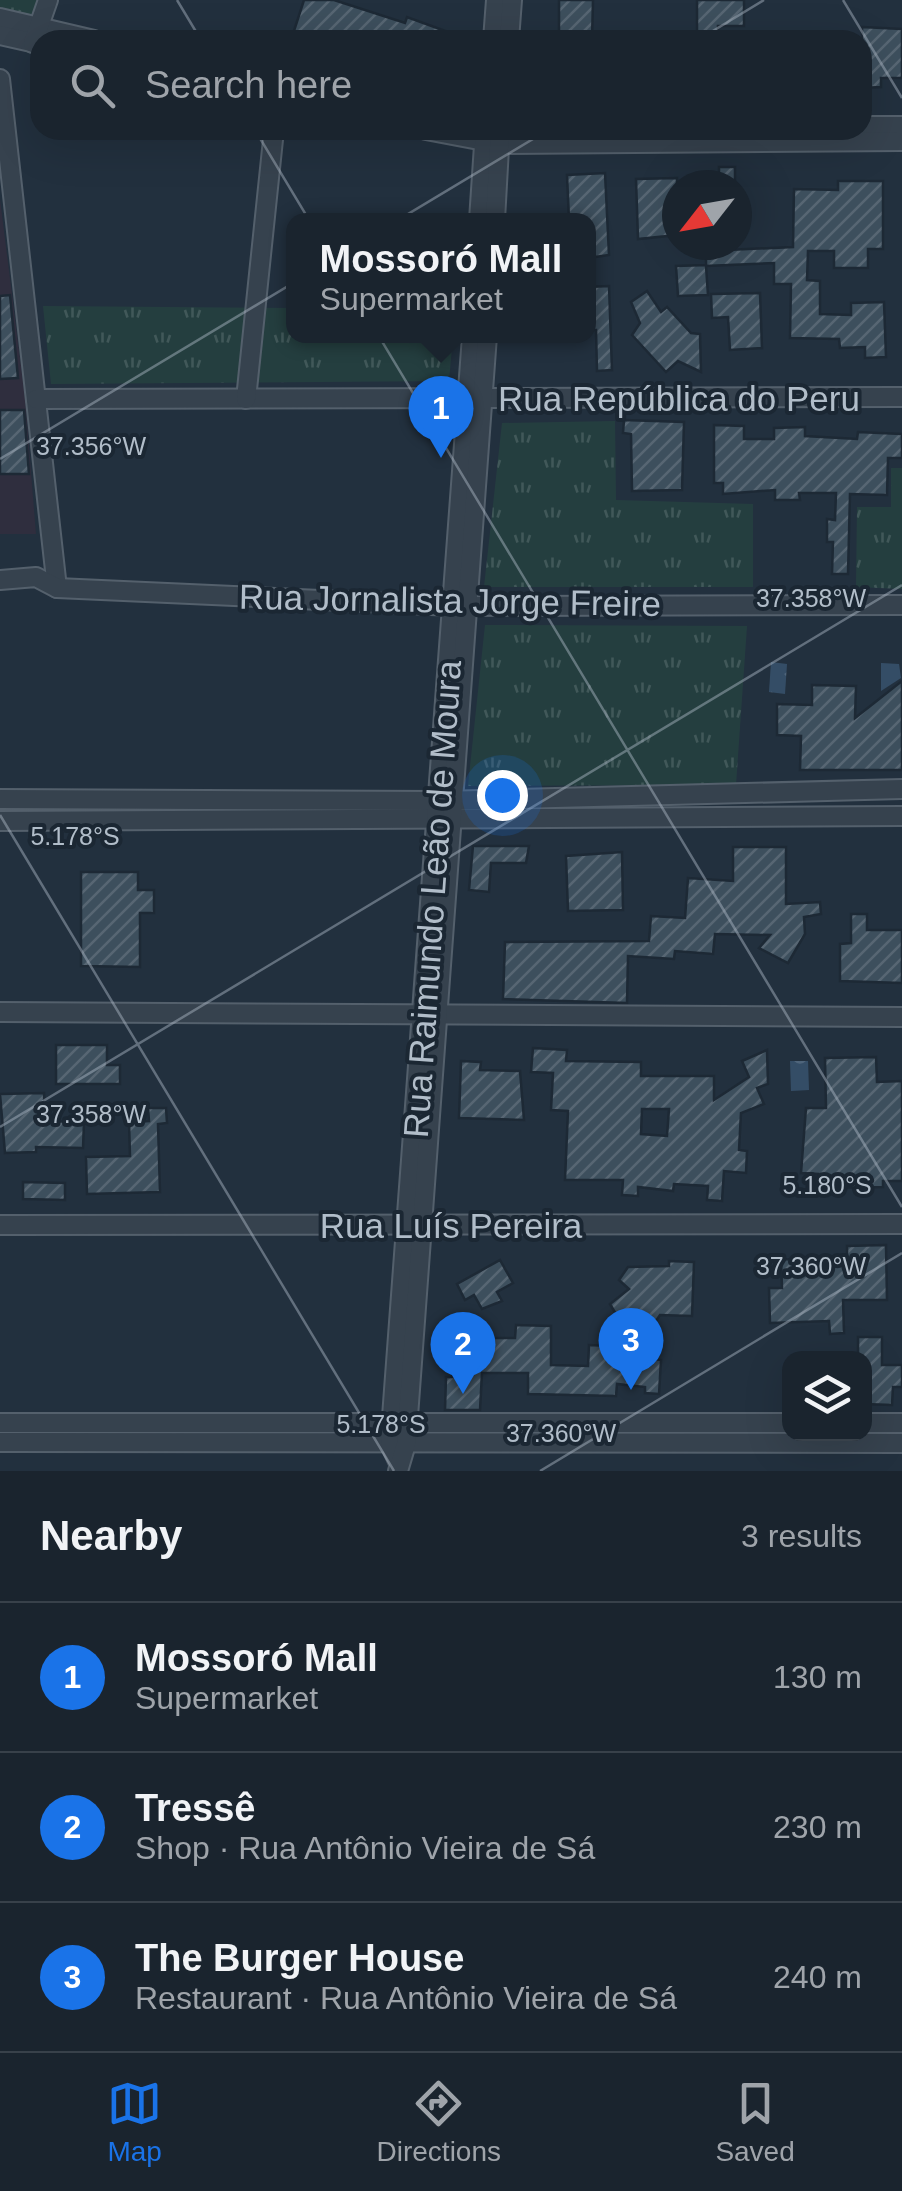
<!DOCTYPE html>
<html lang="en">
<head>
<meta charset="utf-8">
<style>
	body { margin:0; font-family:Arial,sans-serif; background:#232c36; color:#f1f3f6 }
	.controls { position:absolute; right:30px; bottom:30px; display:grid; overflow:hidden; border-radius:20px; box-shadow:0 10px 40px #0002 }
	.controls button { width:90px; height:90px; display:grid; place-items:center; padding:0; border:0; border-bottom:2px solid #38414a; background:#1a242e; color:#f1f3f6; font:50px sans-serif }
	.compass { position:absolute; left:662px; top:170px; width:90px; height:90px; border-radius:50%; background:#1a242e; box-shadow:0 10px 40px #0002; rotate:239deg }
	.you { position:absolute; left:502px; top:795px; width:35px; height:35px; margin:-25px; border:8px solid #fff; border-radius:50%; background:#1a73e8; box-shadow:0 0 0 15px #1a73e833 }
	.badge { display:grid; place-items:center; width:65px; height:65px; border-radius:50%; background:#1a73e8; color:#fff; font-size:32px; font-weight:700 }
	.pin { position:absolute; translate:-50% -82px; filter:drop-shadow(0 2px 5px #0008) }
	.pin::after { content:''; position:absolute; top:52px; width:35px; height:30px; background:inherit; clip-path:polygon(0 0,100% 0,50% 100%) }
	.popup { position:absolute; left:286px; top:213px; width:310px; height:130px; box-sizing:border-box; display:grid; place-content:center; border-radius:20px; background:#1a242e; filter:drop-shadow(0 2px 8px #0005); font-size:32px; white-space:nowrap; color:#9fa4aa }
	.popup b { font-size:38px; color:#f1f3f6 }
	.popup::after { content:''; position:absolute; left:50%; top:100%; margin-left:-20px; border:20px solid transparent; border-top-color:#1a242e }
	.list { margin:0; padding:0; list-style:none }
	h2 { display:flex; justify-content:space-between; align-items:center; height:130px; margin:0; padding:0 40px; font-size:42px }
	h2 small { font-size:32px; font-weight:400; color:#9fa4aa }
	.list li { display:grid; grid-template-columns:65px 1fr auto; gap:30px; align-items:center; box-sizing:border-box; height:150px; padding:0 40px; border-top:2px solid #38414a }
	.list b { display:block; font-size:38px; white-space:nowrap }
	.list p { margin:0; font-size:32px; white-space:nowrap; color:#9fa4aa }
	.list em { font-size:32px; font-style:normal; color:#9fa4aa }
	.icon { flex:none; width:55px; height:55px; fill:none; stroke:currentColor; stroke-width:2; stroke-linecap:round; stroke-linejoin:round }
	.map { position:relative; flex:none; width:902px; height:1471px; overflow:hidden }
	.search { position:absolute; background:#1a242e; box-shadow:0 10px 40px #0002; left:30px; right:30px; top:30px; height:110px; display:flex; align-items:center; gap:25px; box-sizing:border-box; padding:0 35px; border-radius:30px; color:#9fa4aa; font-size:38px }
	.sheet { height:580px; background:#1a242e }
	nav { display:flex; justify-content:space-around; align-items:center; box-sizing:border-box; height:140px; border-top:2px solid #38414a; background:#1a242e; font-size:28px; color:#9fa4aa }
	nav a { display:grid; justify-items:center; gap:5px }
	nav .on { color:#1a73e8 }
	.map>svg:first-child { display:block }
	.medical { fill:#2f2e3e }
	.grass { fill:url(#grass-tufts) }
	.water { fill:url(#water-ripples) }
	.building { fill:url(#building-hatch); stroke:#1d2935; stroke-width:2.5; fill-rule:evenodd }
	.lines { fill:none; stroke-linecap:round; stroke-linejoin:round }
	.minor-casing { stroke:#54606c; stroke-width:22 }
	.minor { stroke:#36424e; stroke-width:18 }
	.ticks { fill:none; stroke:#b1bdc9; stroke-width:2.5; stroke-opacity:0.45 }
	.labels { text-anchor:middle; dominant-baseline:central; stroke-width:8; stroke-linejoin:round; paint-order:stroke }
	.street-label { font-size:35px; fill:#b1bdc9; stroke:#1b2733 }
	.ticks-label { font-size:25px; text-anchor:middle; fill:#b1bdc9; stroke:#1b2733; stroke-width:8; stroke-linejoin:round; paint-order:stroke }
</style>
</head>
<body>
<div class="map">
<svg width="902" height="1471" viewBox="0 0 902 1471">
	<defs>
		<pattern id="grass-tufts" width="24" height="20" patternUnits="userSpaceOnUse" patternTransform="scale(2.5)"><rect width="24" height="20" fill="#243e3f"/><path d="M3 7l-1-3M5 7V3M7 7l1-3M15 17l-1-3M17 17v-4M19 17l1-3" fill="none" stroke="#415859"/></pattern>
		<pattern id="water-ripples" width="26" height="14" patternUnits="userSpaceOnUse" patternTransform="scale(2.5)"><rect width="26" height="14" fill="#344d66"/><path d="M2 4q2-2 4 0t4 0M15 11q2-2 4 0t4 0" fill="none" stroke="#4f657b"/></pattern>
		<pattern id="building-hatch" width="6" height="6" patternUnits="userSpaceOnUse" patternTransform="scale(2.5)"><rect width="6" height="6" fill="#3d4f5d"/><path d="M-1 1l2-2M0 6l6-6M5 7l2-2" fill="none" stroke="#576673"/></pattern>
	</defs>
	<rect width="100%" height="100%" fill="#22303e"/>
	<polygon class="medical" points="0,199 25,398 36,534 0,534"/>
	<g class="grass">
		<polygon points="0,0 37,0 31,23 0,16"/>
		<polygon points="43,306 293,308 294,336 453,336 449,381 51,384"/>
		<polygon points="615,421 616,500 753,504 753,587 484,587 502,423"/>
		<polygon points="891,468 902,468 902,589 856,587 857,507 891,507"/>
		<polygon points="485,625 747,626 736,785 468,786"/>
	</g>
	<g class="water">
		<polygon points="771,662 787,664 785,694 769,692"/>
		<polygon points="881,663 899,664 901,678 881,691"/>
		<polygon points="790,1061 808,1061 809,1090 791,1091"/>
	</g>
	<g class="building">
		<polygon points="304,0 334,0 405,23 407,17 470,40 291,40"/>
		<polygon points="559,0 593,0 592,40 559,40"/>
		<polygon points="697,0 744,0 744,26 718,26 718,40 697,40"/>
		<polygon points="862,27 902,29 902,78 881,78 881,87 862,88"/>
		<rect x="719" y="167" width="16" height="18"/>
		<polygon points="605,173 609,255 588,258 588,220 569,220 567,175"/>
		<polygon points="677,178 677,235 638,239 636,179"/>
		<polygon points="838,181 883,181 883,249 868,249 868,268 834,268 834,251 808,251 807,280 820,281 820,314 851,315 851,303 884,302 886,357 865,358 865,347 840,348 839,339 790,338 791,284 774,284 774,263 706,266 708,295 678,296 676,266 706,265 706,251 793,247 794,189 838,190"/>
		<polygon points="609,286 612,370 597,371 596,330 589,330 588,287"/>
		<polygon points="647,291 661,312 667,307 691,333 700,334 701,372 678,361 666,372 632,335 640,323 631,302"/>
		<polygon points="760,293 762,348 730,350 728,317 712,318 711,294"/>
		<polygon points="10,295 18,378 0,379 0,296"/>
		<polygon points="0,410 24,410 29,474 0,474"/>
		<polygon points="624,420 684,422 682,490 632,491 631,434 623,433"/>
		<polygon points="714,425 744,426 744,439 774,439 774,428 805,427 805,436 857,439 858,432 902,434 902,458 888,458 887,495 850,494 848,574 832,574 833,542 827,542 827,519 835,520 836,493 799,493 800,500 775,500 775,490 723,494 723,483 714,483"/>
		<polygon points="902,681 902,770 800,770 801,736 777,735 777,704 812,705 812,685 856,686 855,718"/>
		<polygon points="473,846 529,846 526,863 491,863 489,892 469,890"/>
		<polygon points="733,847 786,847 786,904 820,902 821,914 804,917 805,934 788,963 759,948 770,935 715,934 713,954 675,951 674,959 628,956 627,1003 503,999 505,942 649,941 651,916 685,918 688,878 733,881"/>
		<polygon points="622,852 623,910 568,911 566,856"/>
		<polygon points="81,872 138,872 138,890 154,890 154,913 140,913 140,967 81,966"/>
		<polygon points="851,914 867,914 867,930 902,930 902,983 840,981 840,944 851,943"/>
		<polygon points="56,1045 107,1045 107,1065 120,1065 120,1084 56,1084"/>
		<path d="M533,1048L567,1050L566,1061L641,1062V1076H714V1100L749,1077L742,1061L767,1050L768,1084L757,1088L764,1104L741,1113L739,1150L747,1151L746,1173L724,1171L722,1201L707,1200L708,1186L674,1184L673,1191L638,1187V1196L622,1195L623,1180H565L568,1111L551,1110L553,1073L531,1072ZM642,1109H669L667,1136L641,1134Z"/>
		<polygon points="876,1057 877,1082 902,1081 902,1181 883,1181 883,1187 826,1188 827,1183 818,1183 818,1174 801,1173 806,1108 826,1108 825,1058"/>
		<polygon points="461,1061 481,1062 480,1070 520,1071 524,1120 459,1118"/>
		<polygon points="44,1093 45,1121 84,1122 83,1148 36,1147 36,1152 5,1153 0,1094"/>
		<polygon points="148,1108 166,1108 167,1123 158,1124 160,1192 87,1194 86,1157 130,1156 129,1122 149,1121"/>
		<polygon points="23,1182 65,1183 65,1200 23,1199"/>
		<polygon points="886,1245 887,1300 843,1300 844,1333 830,1334 829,1321 770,1323 769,1288 782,1288 781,1259 847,1262 847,1246"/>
		<polygon points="500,1260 513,1283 497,1292 502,1301 482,1309 474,1295 465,1300 457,1284"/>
		<polygon points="669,1261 694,1262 692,1316 660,1315 656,1321 653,1359 661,1360 659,1394 645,1393 645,1387 617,1384 616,1396 528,1394 528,1373 482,1373 480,1410 445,1410 446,1377 456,1377 455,1327 486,1327 486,1338 515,1338 516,1325 551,1326 551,1365 588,1366 589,1345 610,1346 611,1330 626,1331 610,1304 629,1289 619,1280 628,1267 669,1266"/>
		<polygon points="858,1337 882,1337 882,1365 902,1365 902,1387 893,1387 892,1405 864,1404 864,1358 858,1358"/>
	</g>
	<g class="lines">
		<g class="minor-casing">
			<g id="minor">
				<polyline points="0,18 94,40"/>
				<polyline points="0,35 40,44"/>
				<polyline points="493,40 496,0"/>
				<polyline points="509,40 512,0"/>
				<polyline points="33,43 48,0"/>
				<polyline points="0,79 57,588"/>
				<polyline points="862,126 902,126"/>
				<polyline points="426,130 500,144 902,141"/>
				<polyline points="530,130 593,130"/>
				<polyline points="479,220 485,130"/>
				<polyline points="495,220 500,130"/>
				<polyline points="36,399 902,397"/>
				<polyline points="246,399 274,130"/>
				<polyline points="0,580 36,577 57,588 453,606 902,605"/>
				<polyline points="0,799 439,801 902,789"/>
				<polyline points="0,821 902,816"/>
				<polyline points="0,1012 902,1017"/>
				<polyline points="0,1225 902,1224"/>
				<polyline points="0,1423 790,1423"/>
				<polyline points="864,1423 902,1423"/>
				<polyline points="0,1442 902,1443"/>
				<polyline points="398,1461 390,1444 472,336"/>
				<polyline points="398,1471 406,1444 487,336"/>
			</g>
		</g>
		<use href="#minor" class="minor"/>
	</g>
	<path class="ticks" d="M177,0L201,40M843,0L902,98M698,40L764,0M255,130L902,1207M0,459L548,130M0,815L394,1471M0,1127L902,585M540,1471L902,1253"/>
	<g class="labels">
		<g class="street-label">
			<text x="679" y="398">Rua República do Peru</text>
			<text transform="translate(450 600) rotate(1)">Rua Jornalista Jorge Freire</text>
			<text transform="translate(432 899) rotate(-86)">Rua Raimundo Leão de Moura</text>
			<text x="451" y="1225">Rua Luís Pereira</text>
		</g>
	</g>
	<g class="ticks-label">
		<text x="91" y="455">37.356°W</text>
		<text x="811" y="607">37.358°W</text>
		<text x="75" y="845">5.178°S</text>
		<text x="91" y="1123">37.358°W</text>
		<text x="827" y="1194">5.180°S</text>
		<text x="811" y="1275">37.360°W</text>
		<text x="381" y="1433">5.178°S</text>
		<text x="561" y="1442">37.360°W</text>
	</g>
</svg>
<div class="controls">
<button><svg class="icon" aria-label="layers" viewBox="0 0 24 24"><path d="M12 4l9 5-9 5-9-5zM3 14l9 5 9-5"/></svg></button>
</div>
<svg class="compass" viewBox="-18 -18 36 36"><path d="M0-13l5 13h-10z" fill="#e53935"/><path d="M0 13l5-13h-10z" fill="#9fa4aa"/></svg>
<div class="you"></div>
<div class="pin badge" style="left:441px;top:458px">1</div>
<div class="popup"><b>Mossoró Mall</b>Supermarket</div>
<div class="pin badge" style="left:463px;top:1394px">2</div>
<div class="pin badge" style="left:631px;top:1390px">3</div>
<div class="search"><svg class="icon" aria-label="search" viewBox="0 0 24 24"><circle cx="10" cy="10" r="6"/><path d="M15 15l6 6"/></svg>Search here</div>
</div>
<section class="sheet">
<h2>Nearby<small>3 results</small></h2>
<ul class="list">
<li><span class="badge">1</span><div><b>Mossoró Mall</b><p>Supermarket</p></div><em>130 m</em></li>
<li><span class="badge">2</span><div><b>Tressê</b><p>Shop · Rua Antônio Vieira de Sá</p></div><em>230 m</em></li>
<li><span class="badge">3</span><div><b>The Burger House</b><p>Restaurant · Rua Antônio Vieira de Sá</p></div><em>240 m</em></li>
</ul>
</section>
<nav>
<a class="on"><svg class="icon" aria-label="map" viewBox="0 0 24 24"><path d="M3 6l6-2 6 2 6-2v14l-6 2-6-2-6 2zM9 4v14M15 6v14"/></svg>Map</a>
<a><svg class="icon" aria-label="directions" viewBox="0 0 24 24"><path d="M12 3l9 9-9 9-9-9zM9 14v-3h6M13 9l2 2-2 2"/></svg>Directions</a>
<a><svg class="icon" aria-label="saved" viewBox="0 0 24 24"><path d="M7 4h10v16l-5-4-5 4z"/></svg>Saved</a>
</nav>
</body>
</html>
